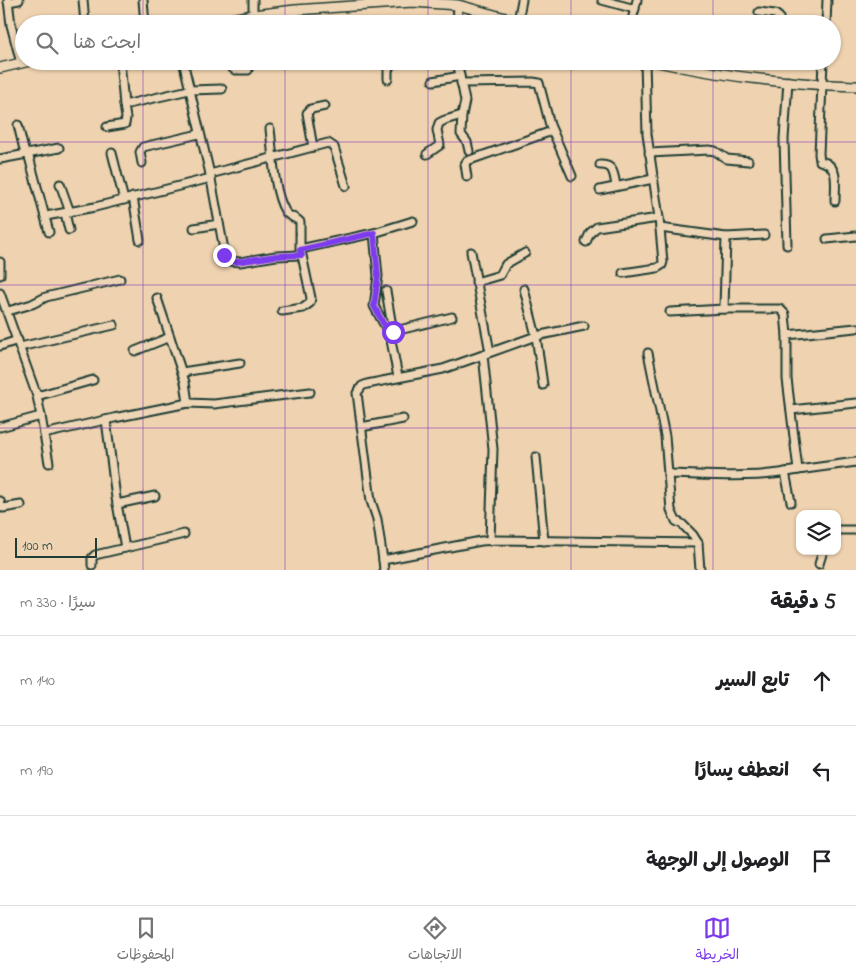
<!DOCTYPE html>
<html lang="ar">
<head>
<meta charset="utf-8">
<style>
	body { margin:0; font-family:"Indie Flower","Playpen Sans Arabic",sans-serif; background:#f2f2f2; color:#202124; direction:rtl }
	.controls { position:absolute; right:15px; bottom:15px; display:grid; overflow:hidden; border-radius:10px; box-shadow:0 1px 4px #0004 }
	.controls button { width:45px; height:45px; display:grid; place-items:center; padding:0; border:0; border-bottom:1px solid #e0e0e0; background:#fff; color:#202124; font:25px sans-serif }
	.scale { position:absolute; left:15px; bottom:12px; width:82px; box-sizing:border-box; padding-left:5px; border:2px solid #1f3d34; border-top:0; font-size:14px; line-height:18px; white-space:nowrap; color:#1f3d34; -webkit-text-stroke:4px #eed5b6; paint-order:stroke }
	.stop { position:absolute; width:15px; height:15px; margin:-11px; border:4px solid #7c3aed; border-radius:50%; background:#fff }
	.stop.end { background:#7c3aed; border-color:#fff; box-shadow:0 1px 5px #0008 }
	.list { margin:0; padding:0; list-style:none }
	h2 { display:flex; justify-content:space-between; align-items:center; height:65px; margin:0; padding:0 20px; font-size:21px }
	h2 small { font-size:16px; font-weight:400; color:#757577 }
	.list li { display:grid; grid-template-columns:32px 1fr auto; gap:15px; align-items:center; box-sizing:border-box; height:90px; padding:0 20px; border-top:1px solid #e0e0e0 }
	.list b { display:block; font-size:19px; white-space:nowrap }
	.list em { font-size:16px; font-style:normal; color:#757577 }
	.icon { flex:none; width:28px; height:28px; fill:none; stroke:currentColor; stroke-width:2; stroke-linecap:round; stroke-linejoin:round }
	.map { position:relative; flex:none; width:856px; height:570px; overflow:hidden; direction:ltr }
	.search { position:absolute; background:#fff; box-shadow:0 1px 4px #0004; left:15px; right:15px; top:15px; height:55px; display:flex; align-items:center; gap:12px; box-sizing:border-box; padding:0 18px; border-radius:28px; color:#757577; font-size:19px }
	.sheet { height:335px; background:#fff }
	nav { display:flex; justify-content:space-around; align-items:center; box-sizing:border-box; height:70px; border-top:1px solid #e0e0e0; background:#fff; font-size:14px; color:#757577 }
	nav a { display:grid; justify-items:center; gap:2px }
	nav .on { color:#7c3aed }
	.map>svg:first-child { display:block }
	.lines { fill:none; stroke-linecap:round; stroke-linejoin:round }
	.minor-casing { stroke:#1f3d34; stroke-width:11 }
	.major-casing { stroke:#1f3d34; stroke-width:12 }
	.minor { stroke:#eed5b6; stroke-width:7 }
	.major { stroke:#eed5b6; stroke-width:9 }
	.route { stroke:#7c3aed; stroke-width:6 }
	.grid { fill:none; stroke:#7b2cbf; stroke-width:1; stroke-opacity:0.55 }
</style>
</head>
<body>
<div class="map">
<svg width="856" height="570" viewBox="0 0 856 570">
	<rect width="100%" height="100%" fill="#efd2af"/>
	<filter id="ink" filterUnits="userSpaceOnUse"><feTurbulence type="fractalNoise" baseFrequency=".02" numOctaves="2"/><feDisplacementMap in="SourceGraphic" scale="10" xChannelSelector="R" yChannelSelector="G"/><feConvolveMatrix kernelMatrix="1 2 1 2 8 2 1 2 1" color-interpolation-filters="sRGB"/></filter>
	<g filter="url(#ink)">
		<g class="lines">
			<g class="minor-casing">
				<g id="minor">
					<polyline points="8,0 11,25 21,63"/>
					<polyline points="83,0 85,24"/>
					<polyline points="143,0 145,24"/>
					<polyline points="602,0 635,9"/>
					<polyline points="8,2 19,0"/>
					<polyline points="295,10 297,24"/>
					<polyline points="759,12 775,14 779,17 779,24"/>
					<polyline points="253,15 253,0"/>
					<polyline points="518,21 522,0"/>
					<polyline points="457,24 458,5"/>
					<polyline points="631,24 637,0"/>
					<polyline points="826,24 827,0"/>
					<polyline points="120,61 124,105"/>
					<polyline points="183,61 210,174 225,255 230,261 240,262 276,256 301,255"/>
					<polyline points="231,61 232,68 235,70 248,70"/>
					<polyline points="457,61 465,101 462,115 461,134 467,142 469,151"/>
					<path d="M823,61L819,154L820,161C840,165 835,184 835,201"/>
					<polyline points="388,79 388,71 392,61"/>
					<polyline points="433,81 460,76"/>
					<polyline points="461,83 533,82 539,83 550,125 572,176"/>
					<polyline points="18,125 25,154"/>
					<polyline points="107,127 125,124 126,118 124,105 189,90 222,89"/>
					<path d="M270,129C273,152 273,191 285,211C288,217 296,217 300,222V246L311,298L310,303L303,308L282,311"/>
					<polyline points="313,147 307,113 311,109 325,106"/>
					<polyline points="28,153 49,232"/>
					<polyline points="112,153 124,200"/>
					<polyline points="649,153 709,150 715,151 727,159 748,161"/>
					<polyline points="427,154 440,145 437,130 439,123 445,120 462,115"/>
					<polyline points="0,159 59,148"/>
					<polyline points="142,163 140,152 143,147 199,134"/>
					<path d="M600,165C614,164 614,175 616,186"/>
					<polyline points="210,174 328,143 334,147 346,186"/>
					<polyline points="467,177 465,164 467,161 552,131"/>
					<polyline points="60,184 70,212"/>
					<polyline points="600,190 653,179"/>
					<polyline points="133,197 140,240"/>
					<polyline points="65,213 69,230"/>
					<polyline points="46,216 95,207 211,178"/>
					<polyline points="194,228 219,224"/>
					<polyline points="660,228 726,237 764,235"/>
					<polyline points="374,233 378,276 374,306 390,335 398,377"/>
					<polyline points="827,239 856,236"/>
					<polyline points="586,242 590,233 597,227 659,218"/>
					<polyline points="787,245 784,139 788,81"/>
					<polyline points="300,249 374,233 413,221"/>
					<polyline points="471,252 490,352"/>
					<polyline points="0,262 0,275"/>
					<polyline points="623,273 657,268 662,265 663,262 659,218 647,134 645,61"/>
					<polyline points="476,282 500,275 506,264 525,253"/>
					<polyline points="524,289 536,336 543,385"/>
					<polyline points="386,291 393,332"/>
					<polyline points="0,293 37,396 41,416 0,427"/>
					<polyline points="157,298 185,382 188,403"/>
					<polyline points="8,311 32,304 46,297 120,279"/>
					<polyline points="670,312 724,309"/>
					<polyline points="390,335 395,331 452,317"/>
					<polyline points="787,335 856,328"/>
					<polyline points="0,346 18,340"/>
					<polyline points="20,347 114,325"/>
					<polyline points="135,351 170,337"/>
					<polyline points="648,353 665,436 668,474"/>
					<polyline points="182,372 240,363"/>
					<polyline points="37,396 93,380"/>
					<polyline points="791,410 856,403"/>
					<polyline points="41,416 44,434 114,418 188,403 214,404 310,392"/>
					<polyline points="106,420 116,498 125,548 184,534"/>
					<polyline points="361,427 403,419"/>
					<polyline points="44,434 49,463"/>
					<polyline points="536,457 544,541"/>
					<polyline points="798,470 856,462"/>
					<polyline points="785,472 791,502"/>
					<polyline points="0,501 1,506 3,508 21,505"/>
					<polyline points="117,504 155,496"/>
					<polyline points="837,530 856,530"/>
					<polyline points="490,541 493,449 483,355 536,336 584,326"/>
					<path d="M698,543L693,535L682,524L676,521L671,510L668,474C710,475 756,479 798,470L787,379V335L785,314L780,309H724L726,237"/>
					<polyline points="383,560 377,519 371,501 357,393 362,386 367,384 443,369 483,355"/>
					<polyline points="819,564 823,551"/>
					<polyline points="92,565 92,558 95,555 125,548"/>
					<polyline points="384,570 383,560 481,541 497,540 698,543 700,570"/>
				</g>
			</g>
			<g class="major-casing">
				<g id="major">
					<polyline points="203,24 253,15 295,10 412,2 458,5 527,24"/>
					<path d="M653,61C720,76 788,84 856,86"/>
					<polyline points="0,68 30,61"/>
				</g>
			</g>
			<use href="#minor" class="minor"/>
			<use href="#major" class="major"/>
		</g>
	</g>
	<g class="lines" filter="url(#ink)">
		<polyline class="route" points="224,255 226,258 236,262 276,256 302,255 300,250 374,233 378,276 374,306 390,336 393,332"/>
	</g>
	<path class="grid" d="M143,0V24M285,0V24M428,0V24M571,0V24M713,0V24M143,61V570M285,61V570M428,61V570M571,61V570M713,61V570M0,142H856M0,285H856M0,428H856"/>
</svg>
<div class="controls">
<button><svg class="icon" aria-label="layers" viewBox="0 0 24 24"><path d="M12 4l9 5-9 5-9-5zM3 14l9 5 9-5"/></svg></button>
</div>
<div class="scale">100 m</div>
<div class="stop" style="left:393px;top:332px"></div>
<div class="stop end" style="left:224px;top:255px"></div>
<div class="search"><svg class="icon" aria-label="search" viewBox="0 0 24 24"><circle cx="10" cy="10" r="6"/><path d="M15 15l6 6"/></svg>ابحث هنا</div>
</div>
<section class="sheet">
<h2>5 دقيقة<small>سيرًا · 330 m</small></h2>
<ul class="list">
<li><svg class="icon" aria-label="ahead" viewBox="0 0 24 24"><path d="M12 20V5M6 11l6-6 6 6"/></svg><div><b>تابع السير</b></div><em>140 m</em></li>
<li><svg class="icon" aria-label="left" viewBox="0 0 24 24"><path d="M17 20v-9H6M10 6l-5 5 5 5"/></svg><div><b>انعطف يسارًا</b></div><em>190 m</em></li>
<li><svg class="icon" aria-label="arrive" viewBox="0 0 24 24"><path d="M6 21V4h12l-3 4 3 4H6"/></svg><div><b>الوصول إلى الوجهة</b></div></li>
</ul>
</section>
<nav>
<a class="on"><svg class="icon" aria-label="map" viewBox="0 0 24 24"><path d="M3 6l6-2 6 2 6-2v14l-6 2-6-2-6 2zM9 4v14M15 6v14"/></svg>الخريطة</a>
<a><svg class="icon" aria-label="directions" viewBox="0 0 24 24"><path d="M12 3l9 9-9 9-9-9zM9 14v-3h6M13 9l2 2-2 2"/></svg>الاتجاهات</a>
<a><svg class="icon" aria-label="saved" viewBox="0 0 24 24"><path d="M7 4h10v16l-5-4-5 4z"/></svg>المحفوظات</a>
</nav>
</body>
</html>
